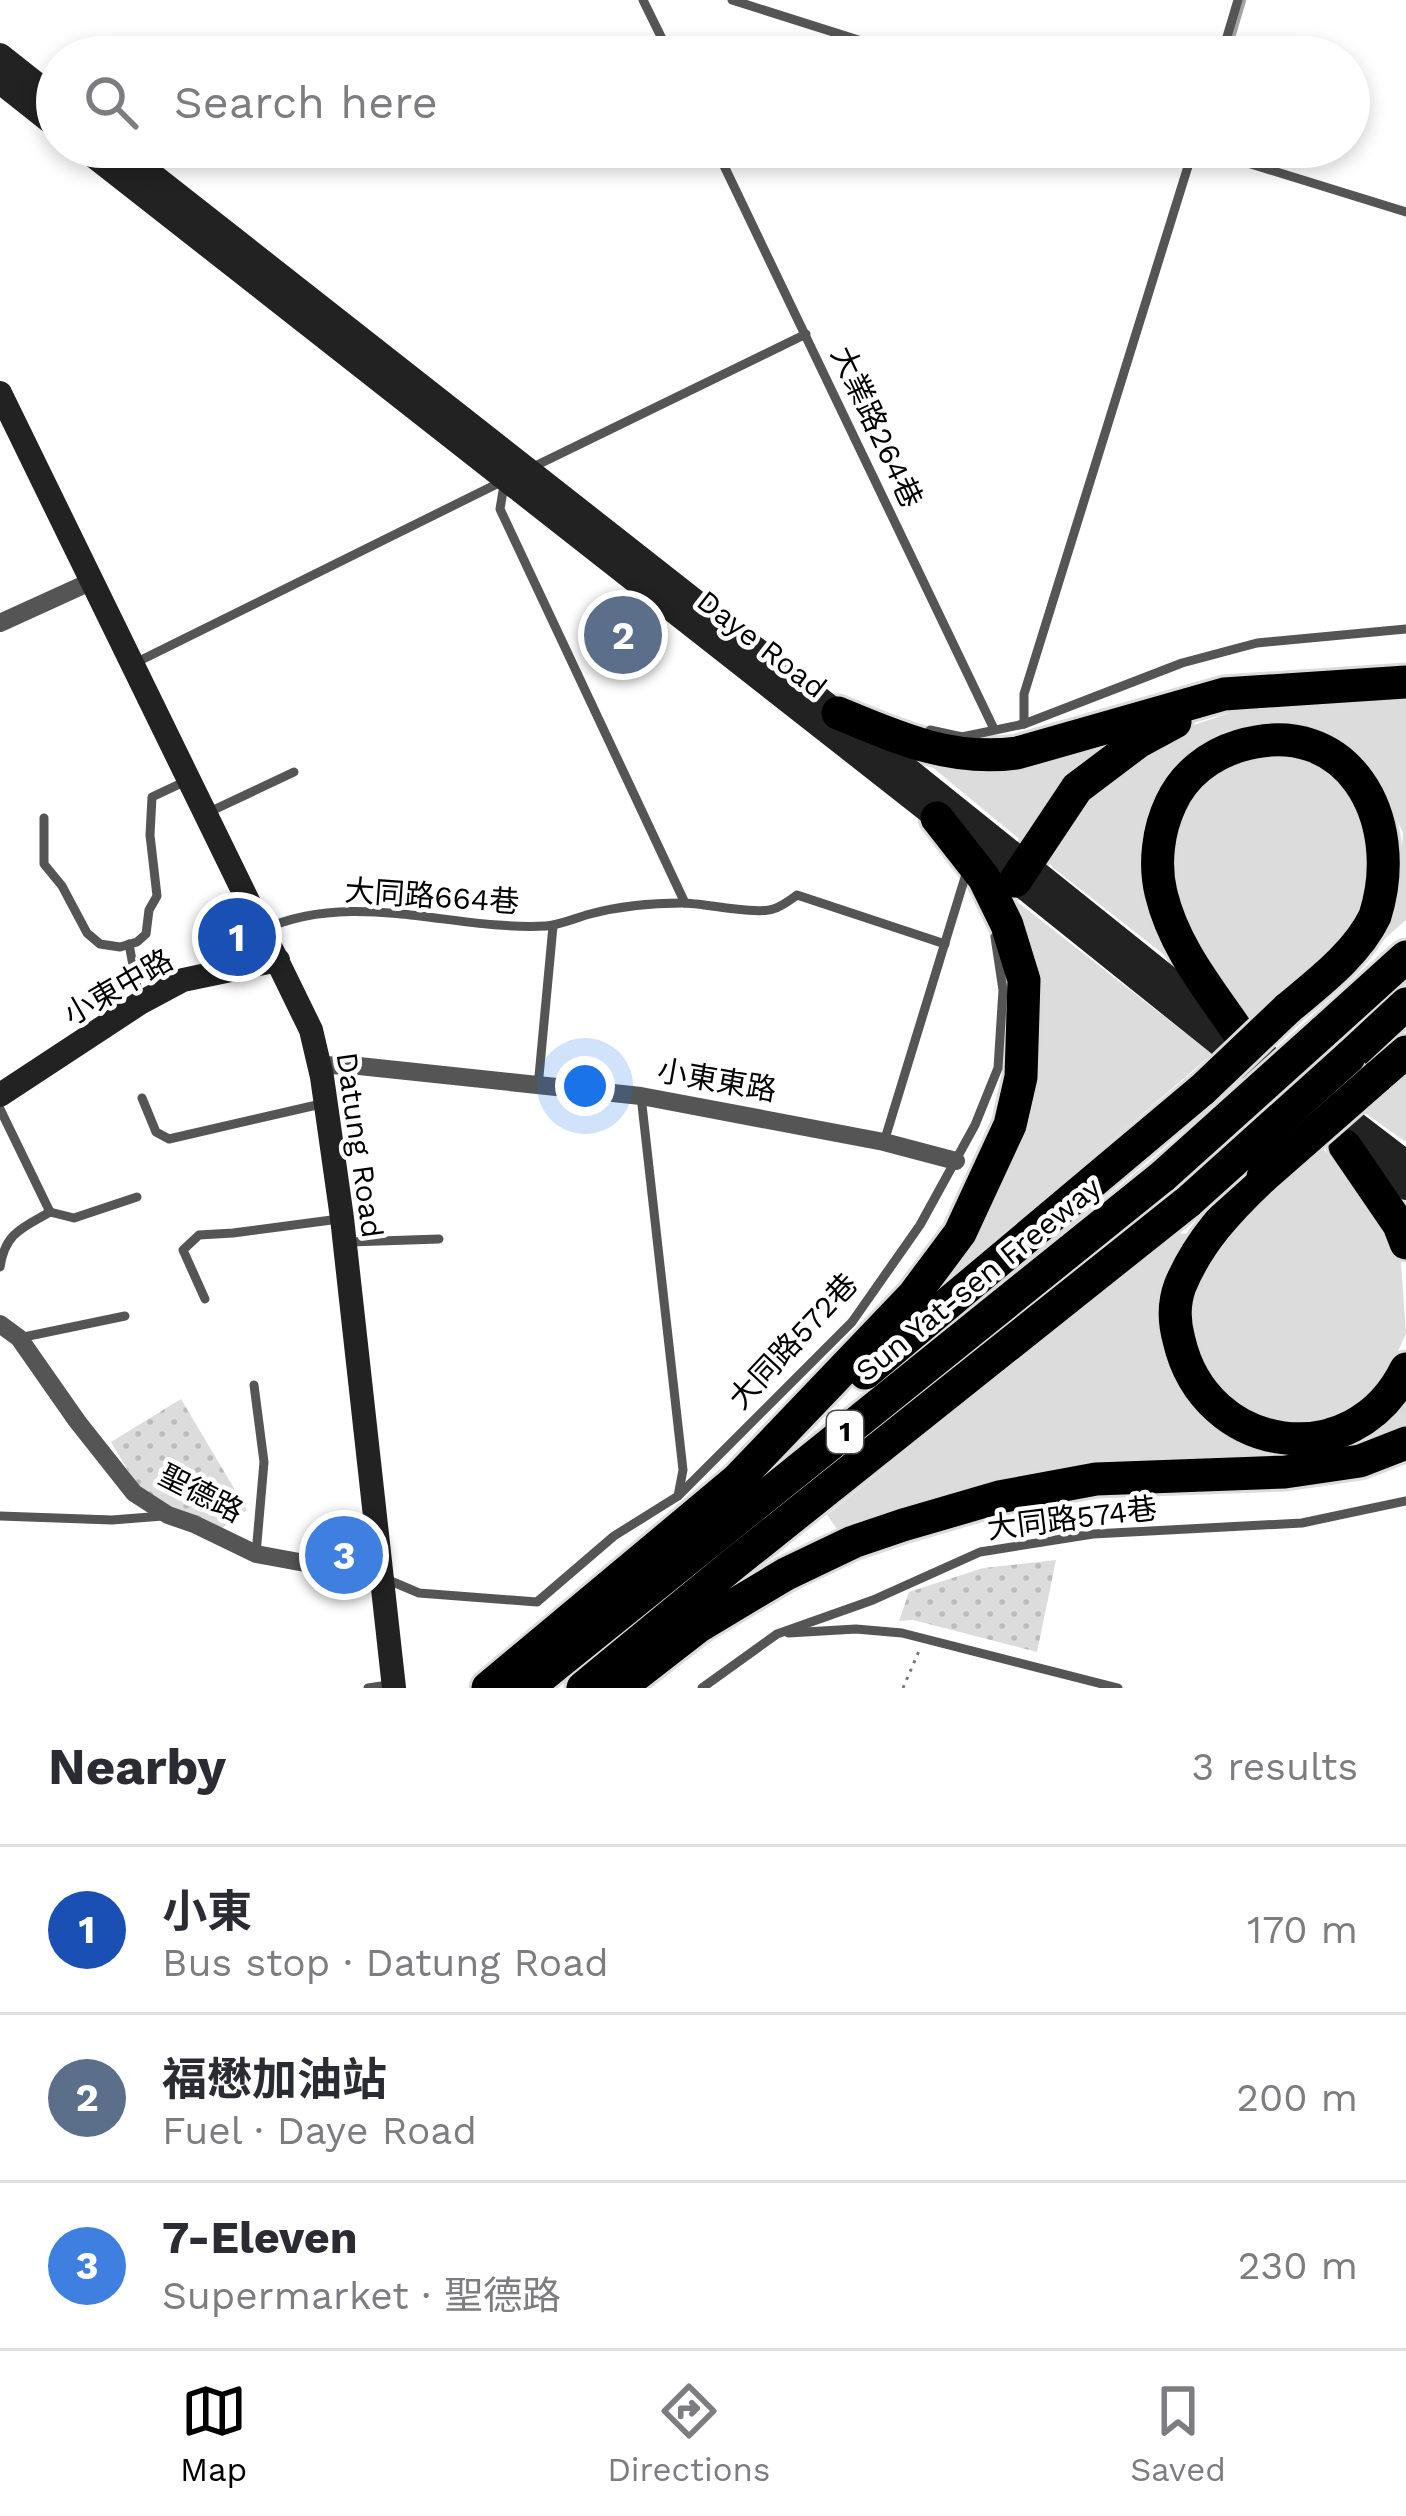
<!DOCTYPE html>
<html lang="en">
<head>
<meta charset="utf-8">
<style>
	body { margin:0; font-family:"Work Sans","Noto Sans TC",sans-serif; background:#f2f2f3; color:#2b2b33 }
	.you { position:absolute; left:585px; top:1086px; width:42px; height:42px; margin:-30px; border:9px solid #fff; border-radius:50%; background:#1a73e8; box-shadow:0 0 0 18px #1a73e833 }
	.badge { display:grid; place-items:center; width:78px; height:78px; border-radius:50%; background:#000; color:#fff; font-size:39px; font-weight:700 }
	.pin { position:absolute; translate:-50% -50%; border:6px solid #fff; box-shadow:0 3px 12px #0006 }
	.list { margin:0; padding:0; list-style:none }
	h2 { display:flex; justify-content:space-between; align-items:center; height:156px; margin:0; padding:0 48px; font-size:51px }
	h2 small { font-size:39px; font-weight:400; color:#7c7c81 }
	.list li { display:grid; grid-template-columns:78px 1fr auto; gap:36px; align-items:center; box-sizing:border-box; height:168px; padding:0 48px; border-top:3px solid #e1e1e2 }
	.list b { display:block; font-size:45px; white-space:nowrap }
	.list p { margin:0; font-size:39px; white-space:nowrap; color:#7c7c81 }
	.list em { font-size:39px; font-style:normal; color:#7c7c81 }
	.icon { flex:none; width:66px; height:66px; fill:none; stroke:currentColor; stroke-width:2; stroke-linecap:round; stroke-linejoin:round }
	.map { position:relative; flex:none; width:1406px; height:1688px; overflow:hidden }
	.search { position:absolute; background:#fff; box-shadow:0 6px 18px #0003; left:36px; right:36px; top:36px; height:132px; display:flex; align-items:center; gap:30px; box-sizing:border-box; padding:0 42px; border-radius:66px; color:#7c7c81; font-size:45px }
	.sheet { height:660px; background:#fff }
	nav { display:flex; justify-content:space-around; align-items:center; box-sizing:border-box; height:168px; border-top:3px solid #e1e1e2; background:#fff; font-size:33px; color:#7c7c81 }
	nav a { display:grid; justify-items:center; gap:6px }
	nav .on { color:#000 }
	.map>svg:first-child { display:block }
	.grass { fill:#dcdcdc }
	.park { fill:url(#park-dots) }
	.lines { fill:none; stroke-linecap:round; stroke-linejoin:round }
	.stream { stroke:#a3a3a3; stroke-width:4.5 }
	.highway-casing { stroke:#dbdbdb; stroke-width:39 }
	.path { stroke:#777; stroke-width:3; stroke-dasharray:3 6; stroke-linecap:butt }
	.lane { stroke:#555; stroke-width:9 }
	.street { stroke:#555; stroke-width:18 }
	.secondary { stroke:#222; stroke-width:24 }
	.highway { stroke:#000; stroke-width:33 }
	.highway-bridge-casing { stroke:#dbdbdb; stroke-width:39; stroke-linecap:butt }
	.highway-bridge { stroke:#000; stroke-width:33 }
	.labels { text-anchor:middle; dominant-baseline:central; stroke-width:9; stroke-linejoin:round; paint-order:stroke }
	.shield { fill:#fff; stroke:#4c4c4c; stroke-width:3 }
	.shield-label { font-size:27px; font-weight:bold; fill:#000 }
	.street-label { font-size:30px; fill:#000; stroke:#fff }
</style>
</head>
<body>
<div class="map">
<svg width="1406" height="1688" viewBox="0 0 1406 1688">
	<defs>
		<pattern id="park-dots" width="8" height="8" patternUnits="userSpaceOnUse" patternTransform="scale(3)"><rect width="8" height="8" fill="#dcdcdc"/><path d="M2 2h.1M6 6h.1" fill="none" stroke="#bbb" stroke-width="1.8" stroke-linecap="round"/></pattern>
	</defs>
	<rect width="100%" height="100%" fill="#fff"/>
	<g class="grass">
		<polygon points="1406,693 1406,920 1343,975 1375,940 1398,895 1403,833 1381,784 1348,744 1296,730 1238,738 1155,812 1181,968 1052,867 1045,852 1089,795 1170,733 1250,706"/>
		<polygon points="1109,740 1111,748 1024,843 920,757"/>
		<polygon points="1302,752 1379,815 1366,918 1307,981 1248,1021 1179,914 1173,862 1183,804 1208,773 1247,754"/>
		<polygon points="1010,896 1212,1054 914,1311 1011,1159"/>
		<polygon points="1406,1067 1406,1142 1358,1108"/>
		<polygon points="1316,1141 1376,1208 1401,1262 1406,1333 1382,1389 1329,1425 1289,1426 1255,1417 1222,1398 1199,1365 1185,1297 1221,1227"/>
		<polygon points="1176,1233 1189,1234 1165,1285 1164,1322 1271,1450 1406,1394 1406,1432 1328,1459 842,1536 827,1515"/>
	</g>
	<g class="park">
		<polygon points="181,1399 247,1510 218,1531 183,1515 138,1487 111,1442"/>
		<polygon points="1056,1560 1037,1652 913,1620 899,1621 909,1592 983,1568"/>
	</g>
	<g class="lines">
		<polyline class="stream" points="1227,57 1244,0"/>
		<g class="highway-casing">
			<g id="highway">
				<path d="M838,713C898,738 951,762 1017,753L1224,694L1406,682"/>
				<polyline points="1015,881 1077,788 1138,742 1175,722"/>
				<polyline points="1322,1033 1406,957"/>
				<path d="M1241,1036C1210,990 1174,948 1161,893C1154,864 1158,830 1171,803C1184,775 1209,755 1239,746C1347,713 1406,818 1375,916C1357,954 1318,983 1287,1009"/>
				<polyline points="1349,1057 1406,1004"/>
				<polyline points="1377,1077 1406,1052"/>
				<polyline points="1345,1146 1399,1225 1406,1243"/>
				<path d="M1263,1177C1229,1209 1198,1242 1180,1286C1173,1305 1174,1322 1179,1340C1205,1455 1354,1476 1406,1369"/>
				<polyline points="865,1373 1203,1089"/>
				<polyline points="488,1688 737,1480 913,1296 960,1233 1010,1125 1021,1077 1024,980 1007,925 984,878 937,818"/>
				<polyline points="527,1688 1163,1176"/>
				<polyline points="583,1688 736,1562 1189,1201"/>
				<polyline points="619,1688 699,1626 786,1574 853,1542 903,1525 999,1497 1096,1479 1285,1472 1360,1461 1406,1443"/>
			</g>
		</g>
		<polyline class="path" points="903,1688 919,1651"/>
		<g class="lane">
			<polyline points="643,0 671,57"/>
			<polyline points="732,0 912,57"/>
			<polyline points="1221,57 1238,0"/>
			<polyline points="715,147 994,729"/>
			<polyline points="1196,147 1406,212"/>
			<polyline points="531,468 806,334"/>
			<polyline points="504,485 500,509 685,903"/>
			<polyline points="133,664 505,480"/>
			<polyline points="1024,724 1024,694 1194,147"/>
			<polyline points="930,730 962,737 1024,724 1182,663 1257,643 1406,629"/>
			<polyline points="207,813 294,772"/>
			<polyline points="44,818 44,864 62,886 87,933 100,944 120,947 137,942 146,934 149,910 157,896 150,835 152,797 186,781"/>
			<path d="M262,930C354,888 451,931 546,926C561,925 575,918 590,914C620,906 651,903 682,903C704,903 756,915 773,909C781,907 790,900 797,895L945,944"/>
			<polyline points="129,944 139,998"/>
			<polyline points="538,1087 553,926"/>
			<polyline points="641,1096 683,1470 678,1496"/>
			<polyline points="142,1098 156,1132 169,1139 321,1104"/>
			<polyline points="0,1109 50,1212"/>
			<polyline points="884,1142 966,874"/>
			<polyline points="50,1212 74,1218 137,1197"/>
			<polyline points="350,1242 439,1239"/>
			<path d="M0,1267C5,1233 22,1228 50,1212"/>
			<polyline points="205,1299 183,1250 199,1235 233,1233 339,1219"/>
			<polyline points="19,1338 125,1316"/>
			<polyline points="254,1385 264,1462 256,1554"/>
			<polyline points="0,1516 112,1520 163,1516"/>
			<polyline points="386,1579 419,1593 537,1602 614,1536 678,1496 852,1322 920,1225 975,1125 998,1068 1003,990 995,937"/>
			<polyline points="788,1633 856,1629 902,1633 1118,1688"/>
			<polyline points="368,1688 388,1685"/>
			<polyline points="702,1688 777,1634 873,1600 980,1552 1093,1534 1302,1523 1406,1501"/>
		</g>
		<g class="street">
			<polyline points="0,623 90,582"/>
			<polyline points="320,1065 359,1066 641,1096 884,1142 956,1161"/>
			<polyline points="0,1324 19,1338 77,1421 134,1493 168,1515 194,1524 256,1554 381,1577"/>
		</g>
		<g class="secondary">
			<polyline points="0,55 57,100"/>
			<polyline points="0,82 57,127"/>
			<polyline points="82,147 937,818 1276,1090"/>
			<polyline points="117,147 838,713 1241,1036 1406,1162"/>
			<polyline points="0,393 311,1030 322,1077 342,1218 394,1688"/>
			<polyline points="0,1095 140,1003 183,980 278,960"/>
			<polyline points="1360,1156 1406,1188"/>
		</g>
		<use href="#highway" class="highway"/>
		<g class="highway-bridge-casing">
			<g id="highway-bridge">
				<polyline points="1203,1089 1287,1009"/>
				<polyline points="1163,1176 1322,1033"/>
				<polyline points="1263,1177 1377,1077"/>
				<polyline points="1189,1201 1349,1057"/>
			</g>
		</g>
		<use href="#highway-bridge" class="highway-bridge"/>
	</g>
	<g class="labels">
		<rect class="shield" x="827" y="1411" width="36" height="42" rx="9"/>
		<g class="shield-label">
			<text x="845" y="1432">1</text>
		</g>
		<g class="street-label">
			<text transform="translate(877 427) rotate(65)">大業路264巷</text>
			<text transform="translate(762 644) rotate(38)">Daye Road</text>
			<text transform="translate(432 896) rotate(4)">大同路664巷</text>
			<text transform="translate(118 987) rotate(-30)">小東中路</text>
			<text transform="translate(717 1080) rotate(10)">小東東路</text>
			<text transform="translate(360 1145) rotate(82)">Datung Road</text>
			<text transform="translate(978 1279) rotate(-39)">Sun Yat-sen Freeway</text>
			<text transform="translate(793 1341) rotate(-47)">大同路572巷</text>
			<text transform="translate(201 1493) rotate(27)">聖德路</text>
			<text transform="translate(1072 1518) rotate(-7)">大同路574巷</text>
		</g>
	</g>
</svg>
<div class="you"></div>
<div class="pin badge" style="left:237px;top:937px;background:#1a4fb4">1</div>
<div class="pin badge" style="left:623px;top:635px;background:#5c6f8a">2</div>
<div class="pin badge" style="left:344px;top:1555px;background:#3f7fe0">3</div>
<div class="search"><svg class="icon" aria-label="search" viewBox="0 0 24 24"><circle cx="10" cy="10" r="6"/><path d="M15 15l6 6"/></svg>Search here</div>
</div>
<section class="sheet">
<h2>Nearby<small>3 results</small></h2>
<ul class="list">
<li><span class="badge" style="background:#1a4fb4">1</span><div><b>小東</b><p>Bus stop · Datung Road</p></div><em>170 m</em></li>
<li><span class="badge" style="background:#5c6f8a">2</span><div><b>福懋加油站</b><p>Fuel · Daye Road</p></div><em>200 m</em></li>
<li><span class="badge" style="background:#3f7fe0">3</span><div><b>7-Eleven</b><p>Supermarket · 聖德路</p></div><em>230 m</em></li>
</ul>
</section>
<nav>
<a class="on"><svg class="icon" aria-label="map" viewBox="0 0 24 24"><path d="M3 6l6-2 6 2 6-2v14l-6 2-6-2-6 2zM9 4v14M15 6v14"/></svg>Map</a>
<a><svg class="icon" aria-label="directions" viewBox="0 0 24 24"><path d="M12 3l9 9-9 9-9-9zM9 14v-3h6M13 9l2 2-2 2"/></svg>Directions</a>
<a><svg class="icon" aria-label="saved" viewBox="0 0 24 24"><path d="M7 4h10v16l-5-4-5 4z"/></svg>Saved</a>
</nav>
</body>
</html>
